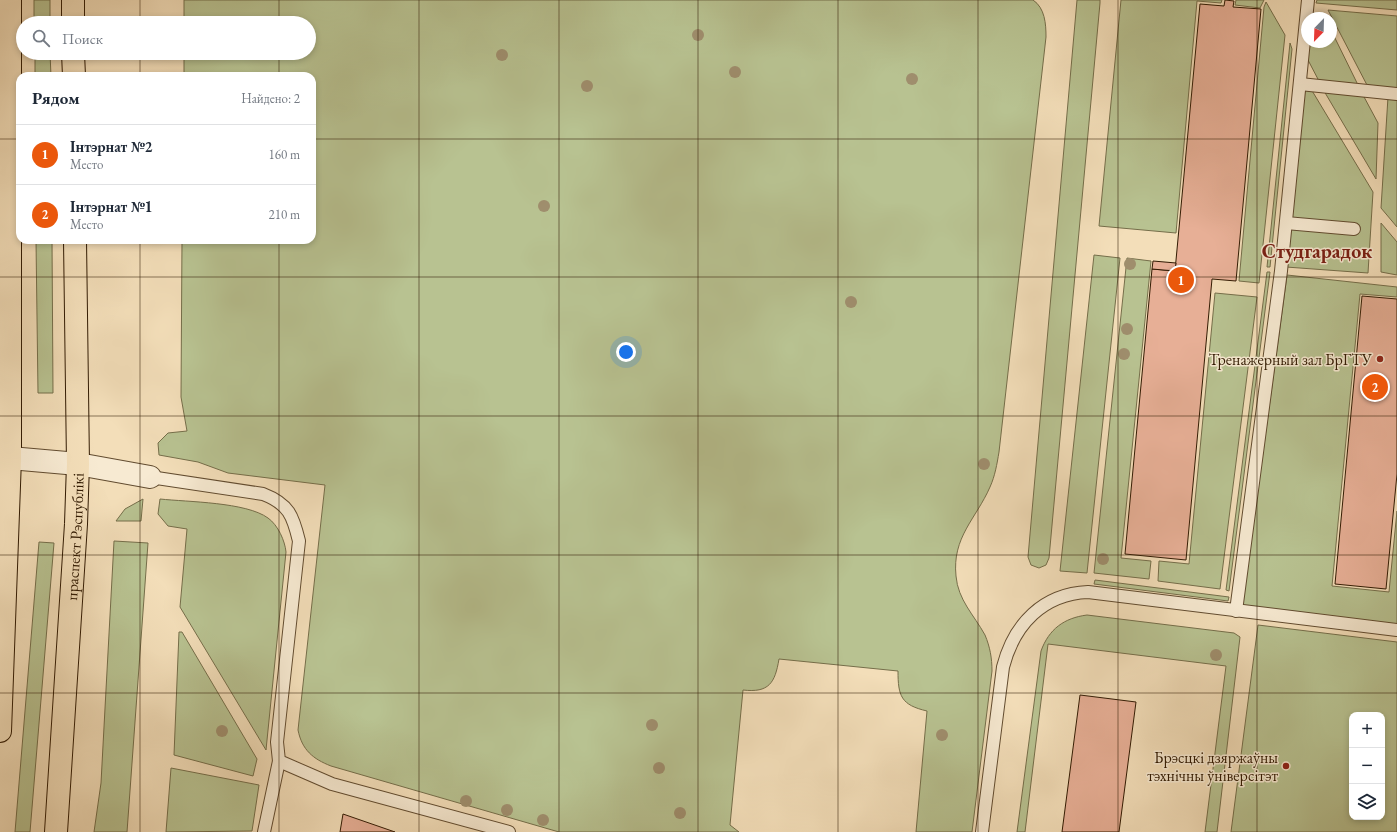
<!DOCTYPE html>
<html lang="ru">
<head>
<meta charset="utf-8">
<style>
	body { margin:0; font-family:"EB Garamond",serif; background:#f6f6f7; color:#1f2937 }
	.controls { position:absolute; right:12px; bottom:12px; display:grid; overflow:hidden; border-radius:8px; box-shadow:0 2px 6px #0003 }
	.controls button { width:36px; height:36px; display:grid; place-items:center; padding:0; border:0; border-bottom:1px solid #e0e1e3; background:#fff; color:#1f2937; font:20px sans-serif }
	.compass { position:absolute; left:1301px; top:12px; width:36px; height:36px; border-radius:50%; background:#fff; box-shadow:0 2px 6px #0003; rotate:203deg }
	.you { position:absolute; left:626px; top:352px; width:14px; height:14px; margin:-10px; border:3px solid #fff; border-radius:50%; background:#1a73e8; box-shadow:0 0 0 6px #1a73e833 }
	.badge { display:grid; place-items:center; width:26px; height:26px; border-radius:50%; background:#ea580c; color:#fff; font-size:13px; font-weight:700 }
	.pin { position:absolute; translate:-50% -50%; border:2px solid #fff; box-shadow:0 1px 4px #0006 }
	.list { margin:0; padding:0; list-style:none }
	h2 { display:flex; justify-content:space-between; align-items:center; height:52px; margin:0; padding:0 16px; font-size:17px }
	h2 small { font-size:13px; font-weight:400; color:#747a83 }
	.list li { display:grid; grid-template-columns:26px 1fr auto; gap:12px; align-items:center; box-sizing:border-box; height:60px; padding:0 16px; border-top:1px solid #e0e1e3 }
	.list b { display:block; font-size:15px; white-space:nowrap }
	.list p { margin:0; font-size:13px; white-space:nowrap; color:#747a83 }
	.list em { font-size:13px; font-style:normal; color:#747a83 }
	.icon { flex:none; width:22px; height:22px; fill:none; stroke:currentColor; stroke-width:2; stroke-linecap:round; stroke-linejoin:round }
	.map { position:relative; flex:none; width:1397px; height:832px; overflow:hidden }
	.search { position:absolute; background:#fff; box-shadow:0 2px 6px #0003; left:16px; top:16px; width:300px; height:44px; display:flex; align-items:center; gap:10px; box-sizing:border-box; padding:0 14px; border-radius:22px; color:#747a83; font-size:15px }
	.panel { position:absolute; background:#fff; box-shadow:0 2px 6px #0003; left:16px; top:72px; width:300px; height:172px; border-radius:12px }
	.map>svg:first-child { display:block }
	.green { fill:#b8c291; stroke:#756e4a; fill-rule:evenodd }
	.building { fill:#e7af96; stroke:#321b03 }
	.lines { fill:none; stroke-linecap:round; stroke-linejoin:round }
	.lane-casing { stroke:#624c30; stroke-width:14 }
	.street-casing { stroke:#624c30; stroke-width:24 }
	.highway-casing { stroke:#321b03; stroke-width:24 }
	.lane { stroke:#f7ead2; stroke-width:12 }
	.street { stroke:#f7ead2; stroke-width:22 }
	.highway { stroke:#f3deb9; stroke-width:22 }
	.tree { fill:#9f8e6d }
	.grid { fill:none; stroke:#321b03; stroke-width:1; stroke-opacity:0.55 }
	.poi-dot { fill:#8f2418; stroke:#f7ead2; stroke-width:1.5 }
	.labels { text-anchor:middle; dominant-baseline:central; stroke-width:3; stroke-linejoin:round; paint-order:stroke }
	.poi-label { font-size:16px; fill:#321b03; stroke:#f7ead2; text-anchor:end }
	.street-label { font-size:16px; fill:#321b03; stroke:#f7ead2 }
	.district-label { font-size:20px; font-weight:bold; fill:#7a1f14; stroke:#f7ead2 }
</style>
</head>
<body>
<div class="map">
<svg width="1397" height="832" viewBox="0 0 1397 832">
	<rect width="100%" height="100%" fill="#f3deb9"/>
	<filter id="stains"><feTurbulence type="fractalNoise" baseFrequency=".005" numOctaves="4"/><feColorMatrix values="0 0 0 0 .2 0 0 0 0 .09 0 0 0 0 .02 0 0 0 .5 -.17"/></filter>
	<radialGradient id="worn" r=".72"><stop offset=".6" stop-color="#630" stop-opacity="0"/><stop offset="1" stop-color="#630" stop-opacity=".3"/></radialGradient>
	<g class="green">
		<rect x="34" y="0" width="16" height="23"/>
		<path d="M184,0H1033C1045,8 1046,24 1046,37L999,452C997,464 995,476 990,487C976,519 952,537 956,576C958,600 974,615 985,635C990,647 992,658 992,671L972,832H916L927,711C901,705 898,696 898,671L779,659C775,683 769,693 743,690L730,825L739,832H559L331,766C313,759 302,750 298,730L325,485L228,473L198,462L159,455L158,443L168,433L187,431L181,397L182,240H312V76H184V53H309V23H184Z"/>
		<polygon points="1077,0 1100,0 1100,3 1049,558 1046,565 1039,568 1031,565 1028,557"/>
		<polygon points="1121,0 1222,0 1221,3 1197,1 1176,233 1099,226"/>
		<polygon points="1236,0 1264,0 1260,8 1235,5"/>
		<polygon points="1317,0 1397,0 1397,10 1316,3"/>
		<polygon points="1266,2 1285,35 1259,283 1239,281 1264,7"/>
		<polygon points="1328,10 1397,16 1397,90 1368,87"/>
		<polygon points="1331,30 1359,87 1320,83 1308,60 1309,42 1331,42"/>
		<polygon points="1290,43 1292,49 1270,267 1267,267"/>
		<polygon points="35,53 50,53 51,76 35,76"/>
		<polygon points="1302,88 1311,89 1373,192 1368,273 1286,267"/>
		<polygon points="1324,91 1363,95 1378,123 1376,179"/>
		<polygon points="1388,97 1397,98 1397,227 1381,208"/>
		<polygon points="1381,223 1397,242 1397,275 1381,272"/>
		<polygon points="36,240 52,240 53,393 38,393"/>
		<polygon points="1094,255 1120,258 1087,573 1060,571"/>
		<polygon points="1127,258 1151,261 1121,558 1151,561 1149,579 1094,573"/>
		<polygon points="1267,272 1270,272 1229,591 1226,590"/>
		<polygon points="1287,275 1397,287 1397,297 1360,294 1332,586 1389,592 1397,511 1397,625 1242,607"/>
		<polygon points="1215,293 1257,297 1220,589 1158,581 1159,561 1189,564"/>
		<polygon points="143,499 141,521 116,521 125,509"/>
		<path d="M160,499C188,502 246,502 268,518C278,525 285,541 286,552L266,750L180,607L187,529L168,526L158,514Z"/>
		<polygon points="114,541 148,543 127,832 94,832 101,783"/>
		<polygon points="39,542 54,543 30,832 15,832"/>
		<polygon points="1095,580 1229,597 1228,601 1094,584"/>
		<path d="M1087,615L1234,633L1240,637L1217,832H1205L1226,666L1048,644L1025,832H1017L1041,651C1049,629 1064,618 1087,615Z"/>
		<path d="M1258,625L1397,642V832H1231ZM1352,715H1382V817H1352Z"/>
		<polygon points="179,632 182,632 257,759 253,776 174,755"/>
		<polygon points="171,768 259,785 252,831 166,832"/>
	</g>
	<g class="building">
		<polygon points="1225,0 1234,1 1233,7 1261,9 1236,281 1212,279 1186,560 1125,554 1152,269 1175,271 1200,4 1224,6"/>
		<polygon points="1153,261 1176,263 1175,271 1152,269"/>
		<polygon points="1362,296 1397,299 1397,474 1386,589 1335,584"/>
		<polygon points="1080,695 1136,702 1119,832 1062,832"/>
		<polygon points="343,814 395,832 340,832"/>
	</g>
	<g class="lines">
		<g class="lane-casing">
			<g id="lane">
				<polyline points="1300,84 1397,94"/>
				<polyline points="1286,223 1354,229"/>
				<path d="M150,477L263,494C289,504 293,516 299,541L277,742L279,761L332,784L509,832"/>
				<polyline points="1236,611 1281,271 1308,0"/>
				<polyline points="264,832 279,761"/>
				<path d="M982,832L1003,667C1014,624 1043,594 1088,592L1397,630"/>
			</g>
		</g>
		<g class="street-casing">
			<polyline id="street" points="10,458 78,464 150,477"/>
		</g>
		<g class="highway-casing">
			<g id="highway">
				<polyline points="73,0 73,23"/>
				<polyline points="73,53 74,76"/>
				<polyline points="0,731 10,458 10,0"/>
				<path id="s1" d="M56,832L76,524L78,464L75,240"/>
			</g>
		</g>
		<use href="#lane" class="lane"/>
		<use href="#street" class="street"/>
		<use href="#highway" class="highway"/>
	</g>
	<g class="tree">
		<circle cx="698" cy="35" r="6"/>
		<circle cx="502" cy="55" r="6"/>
		<circle cx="735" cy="72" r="6"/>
		<circle cx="912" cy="79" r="6"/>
		<circle cx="587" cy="86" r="6"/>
		<circle cx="544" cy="206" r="6"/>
		<circle cx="1130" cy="264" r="6"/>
		<circle cx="851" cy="302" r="6"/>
		<circle cx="1127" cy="329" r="6"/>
		<circle cx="1124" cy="354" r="6"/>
		<circle cx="984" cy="464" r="6"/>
		<circle cx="1103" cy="559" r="6"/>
		<circle cx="1216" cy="655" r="6"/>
		<circle cx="652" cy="725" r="6"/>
		<circle cx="222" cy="731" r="6"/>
		<circle cx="942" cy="735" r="6"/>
		<circle cx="659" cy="768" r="6"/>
		<circle cx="466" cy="801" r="6"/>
		<circle cx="507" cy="810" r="6"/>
		<circle cx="680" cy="813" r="6"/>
		<circle cx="543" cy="820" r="6"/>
	</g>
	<path class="grid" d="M140,0V23M279,0V23M419,0V832M559,0V832M698,0V832M838,0V832M978,0V832M1118,0V832M1257,0V832M140,53V76M279,53V76M0,139H20M312,139H1397M140,240V832M279,240V832M0,277H1397M0,416H1397M0,555H1397M0,693H1397"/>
	<g class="poi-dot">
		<circle cx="1380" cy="359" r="4"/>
		<circle cx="1286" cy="766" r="4"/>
	</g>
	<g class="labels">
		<g class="poi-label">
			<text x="1372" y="359">Тренажерный зал БрГТУ</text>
			<text x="1278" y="757">Брэсцкі дзяржаўны<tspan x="1278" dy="18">тэхнічны ўніверсітэт</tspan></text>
		</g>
		<g class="street-label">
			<text stroke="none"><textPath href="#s1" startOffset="296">праспект Рэспублікі</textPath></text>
		</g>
		<g class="district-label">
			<text x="1317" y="251">Студгарадок</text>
		</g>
	</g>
	<rect width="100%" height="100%" filter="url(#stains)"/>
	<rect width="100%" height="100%" fill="url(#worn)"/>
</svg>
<div class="controls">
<button>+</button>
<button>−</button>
<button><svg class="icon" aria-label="layers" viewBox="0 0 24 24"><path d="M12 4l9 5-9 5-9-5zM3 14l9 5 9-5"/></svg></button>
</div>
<svg class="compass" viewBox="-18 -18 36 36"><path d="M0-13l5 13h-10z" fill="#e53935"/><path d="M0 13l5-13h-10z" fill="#747a83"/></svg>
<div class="you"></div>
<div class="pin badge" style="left:1181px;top:280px">1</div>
<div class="pin badge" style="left:1375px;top:387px">2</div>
<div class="search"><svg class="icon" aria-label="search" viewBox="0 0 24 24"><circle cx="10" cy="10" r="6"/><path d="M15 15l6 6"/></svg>Поиск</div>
<section class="panel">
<h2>Рядом<small>Найдено: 2</small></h2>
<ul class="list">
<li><span class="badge">1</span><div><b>Інтэрнат №2</b><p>Место</p></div><em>160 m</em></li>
<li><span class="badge">2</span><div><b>Інтэрнат №1</b><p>Место</p></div><em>210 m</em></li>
</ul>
</section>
</div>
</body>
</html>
